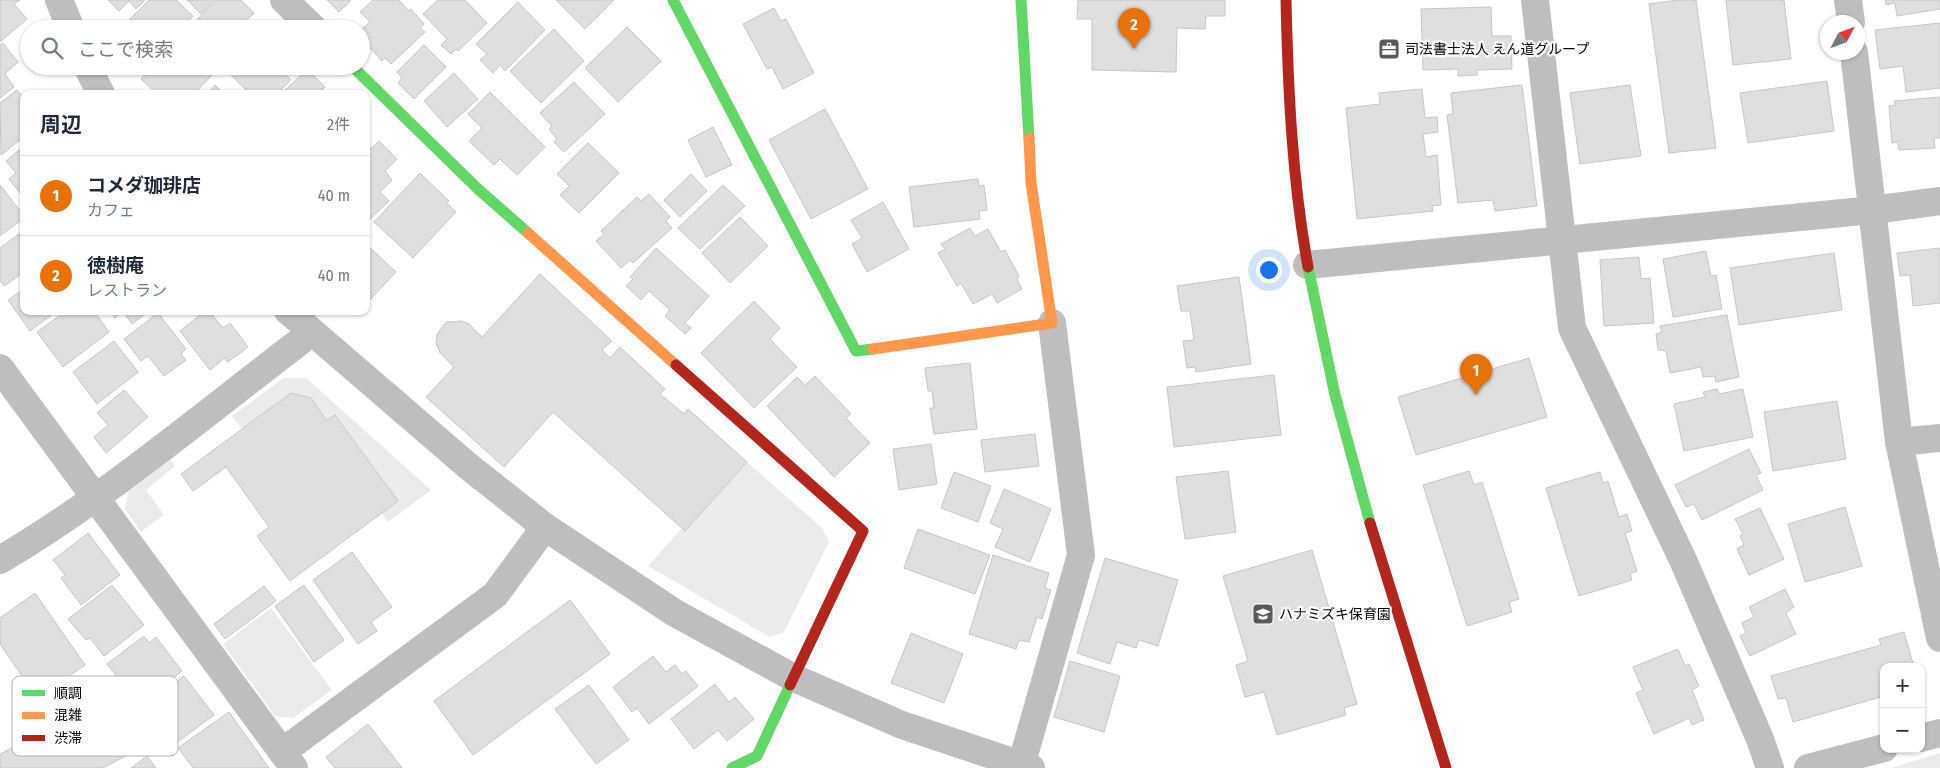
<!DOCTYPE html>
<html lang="ja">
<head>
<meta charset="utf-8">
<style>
	body { margin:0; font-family:"Fira Sans Condensed","Noto Sans JP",sans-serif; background:#f6f6f7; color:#1f2937 }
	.controls { position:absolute; right:15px; bottom:15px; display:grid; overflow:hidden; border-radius:10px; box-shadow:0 1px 4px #0004 }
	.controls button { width:45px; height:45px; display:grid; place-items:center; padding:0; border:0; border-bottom:1px solid #e0e1e3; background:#fff; color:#1f2937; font:25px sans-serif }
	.compass { position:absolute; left:1820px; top:15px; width:45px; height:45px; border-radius:50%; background:#fff; box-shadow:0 1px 4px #0004; rotate:49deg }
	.you { position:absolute; left:1268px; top:269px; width:18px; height:18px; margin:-12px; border:4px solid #fff; border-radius:50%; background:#1a73e8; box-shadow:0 0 0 8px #1a73e833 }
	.badge { display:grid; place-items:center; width:32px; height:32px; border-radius:50%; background:#d93025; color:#fff; font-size:16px; font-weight:700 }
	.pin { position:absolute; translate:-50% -41px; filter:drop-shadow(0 1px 2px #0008) }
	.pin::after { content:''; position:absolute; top:26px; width:18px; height:15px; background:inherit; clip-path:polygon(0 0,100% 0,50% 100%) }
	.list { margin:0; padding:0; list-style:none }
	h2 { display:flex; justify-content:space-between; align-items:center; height:65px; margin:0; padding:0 20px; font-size:21px }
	h2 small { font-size:16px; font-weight:400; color:#747a83 }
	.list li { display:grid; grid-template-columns:32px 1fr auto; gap:15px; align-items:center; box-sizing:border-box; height:80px; padding:0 20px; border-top:1px solid #e0e1e3 }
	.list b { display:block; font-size:19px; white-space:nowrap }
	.list p { margin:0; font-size:16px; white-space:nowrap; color:#747a83 }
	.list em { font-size:16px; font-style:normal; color:#747a83 }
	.icon { flex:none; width:28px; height:28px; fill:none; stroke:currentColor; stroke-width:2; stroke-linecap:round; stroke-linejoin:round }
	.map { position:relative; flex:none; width:1940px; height:768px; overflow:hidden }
	.search { position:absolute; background:#fff; box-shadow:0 1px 4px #0004; left:20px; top:20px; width:350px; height:55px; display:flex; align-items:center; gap:12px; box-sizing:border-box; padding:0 18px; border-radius:28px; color:#747a83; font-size:19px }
	.panel { position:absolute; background:#fff; box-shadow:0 1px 4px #0004; left:20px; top:90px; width:350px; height:225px; border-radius:10px }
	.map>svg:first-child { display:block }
	.green { fill:#ebebeb }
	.building { fill:#dfdfdf; stroke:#c6c6c6 }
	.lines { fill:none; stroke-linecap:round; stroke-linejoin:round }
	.street { stroke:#bebebe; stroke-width:28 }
	.fast { stroke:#63d668; stroke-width:11 }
	.slow { stroke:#ff974d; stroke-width:11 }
	.jam { stroke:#b3261e; stroke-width:11 }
	.labels { text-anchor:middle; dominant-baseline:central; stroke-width:4.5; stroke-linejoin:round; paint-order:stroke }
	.poi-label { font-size:14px; fill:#000; stroke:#fff; text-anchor:start }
	.key { fill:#fff; stroke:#b2b2b2; stroke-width:1 }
	.key-label { font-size:14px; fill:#000 }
</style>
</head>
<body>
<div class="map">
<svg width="1940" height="768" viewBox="0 0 1940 768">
	<rect width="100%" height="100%" fill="#fff"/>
	<g class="green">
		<polygon points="284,378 306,378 431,490 388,522 381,513 398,501 336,416 327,421 311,398 242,429 232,416"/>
		<polygon points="170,460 175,466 146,490 164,515 141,532 125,509 128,492"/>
		<polygon points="747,462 822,528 829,542 784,632 770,637 648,566 682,528 685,531"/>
		<polygon points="271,608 332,690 293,718 275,716 223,644"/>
		<polygon points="1940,753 1940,768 1891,768"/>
	</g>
	<g class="building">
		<polygon points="0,0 20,0 14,4 27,19 0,42"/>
		<polygon points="108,0 145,0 136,9 129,1 119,11"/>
		<polygon points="149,0 176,0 193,16 181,29 122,29 121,28"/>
		<polygon points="187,0 214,0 201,14"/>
		<polygon points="216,0 241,0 254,13 247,20 253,25 250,29 193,29 190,27"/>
		<polygon points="327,0 351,0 339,12"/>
		<polygon points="373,0 399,0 409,11 411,9 424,24 420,28 425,32 391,64 385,58 382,61 361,38 363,36 361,30 370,22 360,12"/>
		<polygon points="438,0 465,0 487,23 458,51 456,49 451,54 441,45 447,39 423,14"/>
		<polygon points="556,0 614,0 585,29"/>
		<polygon points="1078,0 1225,0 1225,16 1206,16 1205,29 1177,28 1176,72 1092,70 1092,19 1077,19"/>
		<polygon points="1678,0 1696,0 1716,148 1669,153 1649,4"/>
		<polygon points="1726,0 1784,0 1791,59 1733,65"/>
		<polygon points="1885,0 1940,0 1940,9 1897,16 1895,3 1886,5"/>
		<polygon points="518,2 545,30 505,71 500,65 493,73 480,60 487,54 476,44"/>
		<polygon points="1491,7 1492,36 1511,36 1512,69 1477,70 1477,75 1458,76 1458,69 1423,70 1421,9"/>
		<polygon points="774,8 781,21 786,19 814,73 783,89 772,67 767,69 743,24"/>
		<polygon points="1940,23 1940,88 1906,92 1903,66 1880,69 1875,30"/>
		<polygon points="627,27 661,61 618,102 585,68"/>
		<polygon points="554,29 584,61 541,103 510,71"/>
		<polygon points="3,43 18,62 5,74 14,87 0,98 0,45"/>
		<polygon points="424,45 446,67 414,99 398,83 402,78 397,72"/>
		<polygon points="153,66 203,66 212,75 194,94 157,94 141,79"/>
		<polygon points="230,66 285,66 281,70 291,80 277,94 250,94 226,70"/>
		<polygon points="307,69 325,87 318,94 281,94"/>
		<polygon points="454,73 478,99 447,127 424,101"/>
		<polygon points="1827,81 1834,131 1748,143 1740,93"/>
		<polygon points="574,82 605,114 564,152 554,142 557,139 549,129 552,126 540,113"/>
		<polygon points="215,85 224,94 207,94"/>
		<polygon points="1522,85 1537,206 1495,211 1493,200 1458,203 1447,115 1453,114 1451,93"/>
		<polygon points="1630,85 1641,156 1580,164 1570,93"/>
		<polygon points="1422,89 1425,118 1437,117 1438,132 1423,134 1426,157 1437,155 1441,205 1432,206 1433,211 1357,219 1346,108 1380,104 1379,93"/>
		<polygon points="17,90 24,98 24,137 1,155 0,103"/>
		<polygon points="490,92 545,147 517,175 500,159 494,165 469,141 482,128 468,114"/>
		<polygon points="1940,97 1940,138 1934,138 1935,148 1899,150 1898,142 1892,143 1889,106 1895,105 1894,101"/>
		<polygon points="825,109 868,189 811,219 769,140"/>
		<polygon points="713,127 732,165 706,177 688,140"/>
		<polygon points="379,141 397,159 385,171 392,180 380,192 389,201 369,220 366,217 366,153"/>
		<polygon points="588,143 619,173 579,213 560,195 569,186 557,174"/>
		<polygon points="24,146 24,198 9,179 16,173 6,161"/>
		<polygon points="420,173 449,201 447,203 456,212 413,258 374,222"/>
		<polygon points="691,174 707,191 680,217 664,200"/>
		<polygon points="978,179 979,186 984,185 987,210 979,211 980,219 914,227 909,187"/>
		<polygon points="0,185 24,216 24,218 0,236"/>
		<polygon points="723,185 745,206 700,249 678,228"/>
		<polygon points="649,194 670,217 666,221 672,228 633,263 630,260 621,268 596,241 604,234 601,231 637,197 641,201"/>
		<polygon points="883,202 909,249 867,272 852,244 862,238 851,220"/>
		<polygon points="740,217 768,246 730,283 702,253"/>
		<polygon points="970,228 975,236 988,229 1001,252 1005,250 1019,276 1017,279 1022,289 997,303 992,294 973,304 961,283 957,286 938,253 945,249 941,244"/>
		<polygon points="24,230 24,272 4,286 0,281 0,248"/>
		<polygon points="366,244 396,272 366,304"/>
		<polygon points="656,248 709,296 685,323 691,328 685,334 665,316 670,310 649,291 641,300 626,286 633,279 630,277"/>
		<polygon points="1940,248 1940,303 1913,306 1910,275 1900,276 1897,253"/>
		<polygon points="1706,251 1711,276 1716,275 1722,309 1673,317 1663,259"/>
		<polygon points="1834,253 1842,310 1739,325 1730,268"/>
		<polygon points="1639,257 1641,279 1650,278 1654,323 1604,326 1600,260"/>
		<polygon points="540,274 612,341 602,350 610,358 620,347 665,389 660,394 684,414 688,409 747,462 685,531 553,412 504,467 426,397 454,367 440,353 436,343 437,334 442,327 447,322 461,321 469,324 482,337"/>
		<polygon points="1239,277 1251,364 1196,372 1195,367 1187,368 1183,341 1194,340 1190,311 1181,311 1177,286"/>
		<polygon points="24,289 24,311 57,311 30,331 8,300"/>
		<polygon points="754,301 780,328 770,339 797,367 754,408 701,353"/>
		<polygon points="66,311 94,311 109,332 63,367 37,332"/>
		<polygon points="110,311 149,311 132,324 123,311 115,318"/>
		<polygon points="205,311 209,311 223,328 230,323 248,347 228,362 225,358 210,370 180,331"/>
		<polygon points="158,313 186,349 181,354 186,360 164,376 148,356 141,361 124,339"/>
		<polygon points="1727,315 1739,377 1716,382 1715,376 1703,377 1701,367 1670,373 1666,351 1658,350 1656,334 1662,332 1660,326"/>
		<polygon points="114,341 138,372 97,404 73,372"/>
		<polygon points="1529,358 1547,417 1416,455 1398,397"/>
		<polygon points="970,363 977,429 934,434 930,408 934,408 932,391 928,391 925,368"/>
		<polygon points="1274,375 1281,435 1174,447 1167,387"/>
		<polygon points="815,376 851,414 846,418 870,443 834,477 767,406 797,377 805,385"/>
		<polygon points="1717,389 1719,394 1743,389 1753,437 1684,451 1674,404 1705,397 1703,392"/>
		<polygon points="124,390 148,417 106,453 94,437 108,425 97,413"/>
		<polygon points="291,393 311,398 327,421 335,415 398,501 290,581 257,536 269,527 226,467 193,491 181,474"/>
		<polygon points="1837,401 1846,459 1773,471 1764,412"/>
		<polygon points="1035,434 1039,466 985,472 981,440"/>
		<polygon points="931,444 937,484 899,490 893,449"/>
		<polygon points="1749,449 1761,473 1756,475 1763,490 1702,520 1694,504 1686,507 1675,485"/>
		<polygon points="1228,471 1236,532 1185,539 1176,477"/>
		<polygon points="1469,471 1474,485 1482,482 1519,599 1509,602 1512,612 1467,626 1423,485"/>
		<polygon points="954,472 991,486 978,522 941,508"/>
		<polygon points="1600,472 1603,483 1608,481 1619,517 1627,514 1632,531 1625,533 1637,571 1630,574 1632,580 1579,596 1546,488"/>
		<polygon points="1004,489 1051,509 1030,562 995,547 1003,529 990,523"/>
		<polygon points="1845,507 1862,566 1805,582 1788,524"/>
		<polygon points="1760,508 1784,559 1749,575 1737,549 1744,545 1740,536 1743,534 1735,519"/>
		<polygon points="918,529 990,555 975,594 904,568"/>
		<polygon points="88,533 120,575 81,605 61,578 65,575 53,560"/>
		<polygon points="1312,550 1357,704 1344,708 1346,715 1277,735 1264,692 1245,697 1236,665 1248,661 1223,576"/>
		<polygon points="352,552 392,607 371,622 377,631 358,644 313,580"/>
		<polygon points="993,555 1049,573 1045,588 1051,590 1042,619 1037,617 1029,642 1019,640 1016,649 969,634"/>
		<polygon points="1105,558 1178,580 1158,646 1139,640 1136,648 1117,642 1110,664 1077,653"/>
		<polygon points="112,585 144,625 104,656 90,638 86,640 68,619"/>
		<polygon points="304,585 344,640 314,662 275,606"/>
		<polygon points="264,586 276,601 225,639 214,624"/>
		<polygon points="1785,589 1794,607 1786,613 1796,634 1750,656 1740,636 1746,633 1742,623 1754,617 1749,607"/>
		<polygon points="35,593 85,665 37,698 0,644 0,618"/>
		<polygon points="570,600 610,654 473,755 434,701"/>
		<polygon points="1904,632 1914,667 1884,667 1884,696 1793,722 1786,698 1778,699 1771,676 1881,645 1879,639"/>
		<polygon points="911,633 963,654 944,703 891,683"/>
		<polygon points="144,636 149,643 156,637 182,671 138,704 107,664"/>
		<polygon points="1678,649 1685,666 1689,664 1699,686 1692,690 1704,720 1692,725 1689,718 1654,734 1636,693 1643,690 1633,667"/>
		<polygon points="653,656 666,672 675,665 682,674 686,671 698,686 649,724 637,708 632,712 613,687"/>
		<polygon points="1070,661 1120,676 1104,732 1054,717"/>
		<polygon points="184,676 214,715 176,743 146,704"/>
		<polygon points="715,684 729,702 735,697 754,719 727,741 718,730 694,749 671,719"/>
		<polygon points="589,685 629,740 596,764 555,709"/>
		<polygon points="107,700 133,752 103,768 0,768 0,754"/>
		<polygon points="229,712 269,768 193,768 178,748"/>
		<polygon points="368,724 402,768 335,768 326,757"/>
		<polygon points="147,756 156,768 131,768"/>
	</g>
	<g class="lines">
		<g class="street">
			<polyline points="59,0 71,29"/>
			<polyline points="284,0 314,29"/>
			<polyline points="1535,0 1572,328 1683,560 1760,739 1770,768"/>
			<polyline points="1848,0 1851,22"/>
			<polyline points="1854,52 1899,442 1940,438"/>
			<polyline points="87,66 101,94"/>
			<polyline points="1307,265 1873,210 1940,201"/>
			<polyline points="288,311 468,466 545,527 675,613 794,678 902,725 1031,768"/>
			<polyline points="0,368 294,768"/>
			<polyline points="1899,442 1940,638"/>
			<path d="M0,560C110,495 209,410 311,333"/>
			<polyline points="1921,738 1940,733"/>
			<polyline points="282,752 495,595 545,527"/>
			<polyline points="1021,766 1081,555 1052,323"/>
			<polyline points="1808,768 1884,748"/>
		</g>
		<g class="fast">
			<polyline points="673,0 856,351 873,349"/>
			<polyline points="1021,0 1029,138"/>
			<polyline points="352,66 478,189 528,233"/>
			<polyline points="1308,267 1335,395 1370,523"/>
			<polyline points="732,768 757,756 790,685"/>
		</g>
		<g class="slow">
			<polyline points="528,233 676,365"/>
			<polyline points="873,349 1052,323 1031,183 1029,138"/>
		</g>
		<g class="jam">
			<path d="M1286,0C1288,89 1292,179 1308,267"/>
			<polyline points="676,365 863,531 790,685"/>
			<polyline points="1370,523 1446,768"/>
		</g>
	</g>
	<defs>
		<g id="office-square" transform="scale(1.125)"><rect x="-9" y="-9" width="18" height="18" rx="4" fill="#595959" stroke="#fff"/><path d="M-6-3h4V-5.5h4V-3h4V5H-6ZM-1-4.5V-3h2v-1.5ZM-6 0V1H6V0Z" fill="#fff"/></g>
		<g id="school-square" transform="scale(1.125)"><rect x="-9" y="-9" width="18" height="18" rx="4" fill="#595959" stroke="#fff"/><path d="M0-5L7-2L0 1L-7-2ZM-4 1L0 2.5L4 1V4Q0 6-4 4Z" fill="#fff"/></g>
	</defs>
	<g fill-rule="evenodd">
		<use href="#office-square" x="1389" y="49"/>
		<use href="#school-square" x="1263" y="614"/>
	</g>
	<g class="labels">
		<g class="poi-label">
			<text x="1405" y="49">司法書士法人 えん道グループ</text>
			<text x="1279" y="614">ハナミズキ保育園</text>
		</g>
	</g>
	<rect x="12" y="676" width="166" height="80" rx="8" class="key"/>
	<rect x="22" y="690" width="23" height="6" fill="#63d668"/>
	<rect x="22" y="712" width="23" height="7" fill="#ff974d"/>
	<rect x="22" y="735" width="23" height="6" fill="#b3261e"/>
	<g class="key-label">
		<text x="54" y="698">順調</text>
		<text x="54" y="720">混雑</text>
		<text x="54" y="743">渋滞</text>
	</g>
</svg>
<div class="controls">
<button>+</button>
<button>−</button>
</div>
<svg class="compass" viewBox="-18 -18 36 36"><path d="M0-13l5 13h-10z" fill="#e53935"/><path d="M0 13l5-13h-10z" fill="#747a83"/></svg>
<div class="you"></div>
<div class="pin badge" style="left:1476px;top:395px;background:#e8710a">1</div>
<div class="pin badge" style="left:1134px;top:49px;background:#e8710a">2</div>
<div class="search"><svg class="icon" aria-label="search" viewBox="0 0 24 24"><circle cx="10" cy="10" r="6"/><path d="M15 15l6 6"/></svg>ここで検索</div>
<section class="panel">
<h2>周辺<small>2件</small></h2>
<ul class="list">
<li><span class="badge" style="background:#e8710a">1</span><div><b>コメダ珈琲店</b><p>カフェ</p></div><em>40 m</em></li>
<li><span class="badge" style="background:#e8710a">2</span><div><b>徳樹庵</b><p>レストラン</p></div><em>40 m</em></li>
</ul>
</section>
</div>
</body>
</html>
